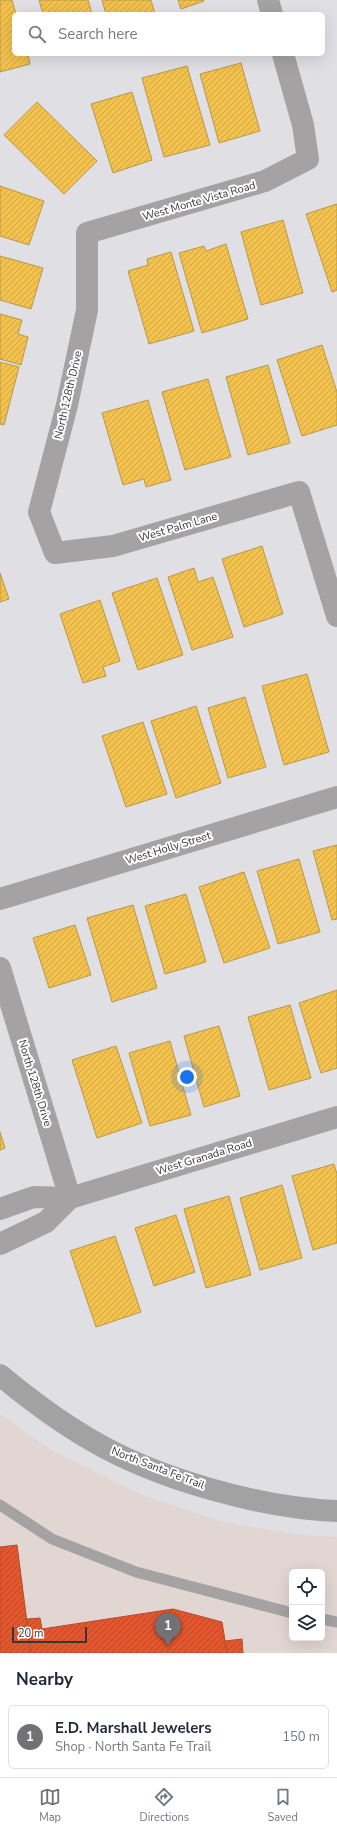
<!DOCTYPE html>
<html lang="en">
<head>
<meta charset="utf-8">
<style>
	body { margin:0; font-family:"Nunito Sans",sans-serif; background:#f6f6f7; color:#1f2937 }
	.controls { position:absolute; right:12px; bottom:12px; display:grid; overflow:hidden; border-radius:6px; box-shadow:0 4px 16px #0002 }
	.controls button { width:36px; height:36px; display:grid; place-items:center; padding:0; border:0; border-bottom:1px solid #e0e1e3; background:#fff; color:#1f2937; font:20px sans-serif }
	.scale { position:absolute; left:12px; bottom:10px; width:75px; box-sizing:border-box; padding-left:4px; border:2px solid #37373b; border-top:0; font-size:11px; line-height:14px; white-space:nowrap; color:#37373b; -webkit-text-stroke:3px #fff; paint-order:stroke }
	.you { position:absolute; left:187px; top:1077px; width:14px; height:14px; margin:-10px; border:3px solid #fff; border-radius:50%; background:#1a73e8; box-shadow:0 0 0 6px #1a73e833 }
	.badge { display:grid; place-items:center; width:26px; height:26px; border-radius:50%; background:#727276; color:#fff; font-size:13px; font-weight:700 }
	.pin { position:absolute; translate:-50% -33px; filter:drop-shadow(0 1px 2px #0008) }
	.pin::after { content:''; position:absolute; top:21px; width:14px; height:12px; background:inherit; clip-path:polygon(0 0,100% 0,50% 100%) }
	.list { margin:0; padding:0; list-style:none }
	h2 { display:flex; justify-content:space-between; align-items:center; height:52px; margin:0; padding:0 16px; font-size:17px }
	h2 small { font-size:13px; font-weight:400; color:#747a83 }
	.list li { display:grid; grid-template-columns:26px 1fr auto; gap:12px; align-items:center; box-sizing:border-box; height:64px; margin:0 8px 8px; padding:0 8px; border:1px solid #e0e1e3; border-radius:6px }
	.list b { display:block; font-size:15px; white-space:nowrap }
	.list p { margin:0; font-size:13px; white-space:nowrap; color:#747a83 }
	.list em { font-size:13px; font-style:normal; color:#747a83 }
	.icon { flex:none; width:22px; height:22px; fill:none; stroke:currentColor; stroke-width:2; stroke-linecap:round; stroke-linejoin:round }
	.map { position:relative; flex:none; width:337px; height:1653px; overflow:hidden }
	.search { position:absolute; background:#fff; box-shadow:0 4px 16px #0002; left:12px; right:12px; top:12px; height:44px; display:flex; align-items:center; gap:10px; box-sizing:border-box; padding:0 14px; border-radius:6px; color:#747a83; font-size:15px }
	.sheet { height:124px; background:#fff }
	nav { display:flex; justify-content:space-around; align-items:center; box-sizing:border-box; height:56px; border-top:1px solid #e0e1e3; background:#fff; font-size:11px; color:#747a83 }
	nav a { display:grid; justify-items:center; gap:2px }
	nav .on { color:#727276 }
	.map>svg:first-child { display:block }
	.commercial { fill:#e2d6d2; fill-rule:evenodd }
	.homes { fill:url(#homes-hatch); stroke:#ba9848 }
	.shops { fill:url(#shops-hatch); stroke:#b04d32 }
	.lines { fill:none; stroke-linecap:round; stroke-linejoin:round }
	.lane { stroke:#a4a2a2; stroke-width:11 }
	.street { stroke:#a4a2a2; stroke-width:22 }
	.secondary { stroke:#a3a2a3; stroke-width:22 }
	.labels { text-anchor:middle; dominant-baseline:central; stroke-width:4; stroke-linejoin:round; paint-order:stroke }
	.street-label { font-size:11px; fill:#37373b; stroke:#fff }
</style>
</head>
<body>
<div class="map">
<svg width="337" height="1653" viewBox="0 0 337 1653">
	<defs>
		<pattern id="homes-hatch" width="6" height="6" patternUnits="userSpaceOnUse"><rect width="6" height="6" fill="#f2c14e"/><path d="M-1 1l2-2M0 6l6-6M5 7l2-2" fill="none" stroke="#d0a645"/></pattern>
		<pattern id="shops-hatch" width="6" height="6" patternUnits="userSpaceOnUse"><rect width="6" height="6" fill="#e4572e"/><path d="M-1 1l2-2M0 6l6-6M5 7l2-2" fill="none" stroke="#ba4928"/></pattern>
	</defs>
	<rect width="100%" height="100%" fill="#dfdfe4"/>
	<path class="commercial" d="M0,1414L51,1450L144,1496L223,1522L294,1534L337,1537V1653H0ZM292,1572H322V1638H292Z"/>
	<g class="homes">
		<polygon points="0,0 12,0 16,14 14,14 14,54 28,54 30,64 0,72"/>
		<polygon points="39,0 88,0 92,14 43,14"/>
		<polygon points="102,0 151,0 155,14 106,14"/>
		<polygon points="178,0 203,0 204,1 181,9"/>
		<polygon points="241,63 260,131 219,143 200,74"/>
		<polygon points="187,66 210,145 164,157 142,78"/>
		<polygon points="132,92 152,160 113,173 91,104"/>
		<polygon points="37,102 97,161 64,194 4,135"/>
		<polygon points="0,186 44,201 29,245 0,236"/>
		<polygon points="337,204 337,290 332,292 306,214"/>
		<polygon points="283,220 303,293 261,305 241,232"/>
		<polygon points="226,244 248,319 202,333 179,253 204,246 206,251"/>
		<polygon points="171,252 194,331 149,344 128,271 148,265 147,259"/>
		<polygon points="0,256 43,268 31,309 0,300"/>
		<polygon points="0,314 22,320 18,334 28,337 21,365 0,359"/>
		<polygon points="322,345 337,392 337,425 302,436 277,360"/>
		<polygon points="0,362 19,367 4,425 0,424"/>
		<polygon points="268,365 290,443 248,455 226,377"/>
		<polygon points="208,379 231,457 185,470 162,392"/>
		<polygon points="148,400 171,480 146,487 144,479 123,485 102,413"/>
		<polygon points="262,546 283,614 244,627 222,559"/>
		<polygon points="194,568 198,582 213,577 233,637 192,650 168,577"/>
		<polygon points="0,573 9,599 0,602"/>
		<polygon points="157,578 183,655 138,670 112,593"/>
		<polygon points="100,600 120,661 103,667 106,676 83,683 60,614"/>
		<polygon points="307,674 329,752 284,765 262,686"/>
		<polygon points="245,697 266,767 228,778 208,708"/>
		<polygon points="196,706 221,783 176,798 151,721"/>
		<polygon points="143,722 167,794 126,807 102,736"/>
		<polygon points="337,845 337,919 332,920 313,851"/>
		<polygon points="299,859 320,932 278,944 257,871"/>
		<polygon points="244,872 270,948 224,963 199,887"/>
		<polygon points="186,894 206,962 165,974 145,906"/>
		<polygon points="133,905 157,988 112,1002 87,918"/>
		<polygon points="75,925 91,975 49,988 33,938"/>
		<polygon points="337,990 337,1068 321,1073 299,1003"/>
		<polygon points="290,1005 311,1078 269,1090 248,1017"/>
		<polygon points="219,1026 240,1096 204,1107 184,1036"/>
		<polygon points="170,1041 191,1115 150,1126 129,1053"/>
		<polygon points="116,1046 142,1123 97,1138 72,1060"/>
		<polygon points="0,1132 5,1148 0,1150"/>
		<polygon points="334,1164 337,1174 337,1243 313,1250 292,1176"/>
		<polygon points="282,1185 302,1258 260,1270 240,1198"/>
		<polygon points="229,1196 251,1275 206,1288 184,1209"/>
		<polygon points="176,1215 195,1272 154,1286 135,1228"/>
		<polygon points="115,1236 141,1312 96,1327 70,1251"/>
	</g>
	<g class="shops">
		<polygon points="17,1545 31,1653 0,1653 0,1547"/>
		<polygon points="173,1609 222,1622 227,1653 31,1653 27,1619 40,1618 42,1629"/>
		<polygon points="242,1639 243,1653 227,1653 225,1641"/>
	</g>
	<g class="lines">
		<g class="lane">
			<polyline points="0,1505 52,1539 136,1572 292,1613"/>
			<polyline points="322,1619 337,1622"/>
		</g>
		<g class="street">
			<polyline points="268,0 272,14"/>
			<polyline points="283,54 303,125 308,159 265,181 87,233 87,310 67,405 39,512 55,553 113,546 299,492 337,616"/>
			<polyline points="0,899 337,797"/>
			<polyline points="0,968 70,1198"/>
			<polyline points="0,1209 34,1197 70,1198 337,1117"/>
			<polyline points="0,1244 46,1222 70,1198"/>
		</g>
		<path class="secondary" d="M0,1375C29,1399 58,1421 91,1440C157,1479 261,1508 337,1511"/>
	</g>
	<g class="labels">
		<g class="street-label">
			<text transform="translate(199 201) rotate(-16)">West Monte Vista Road</text>
			<text transform="translate(68 395) rotate(-77)">North 128th Drive</text>
			<text transform="translate(178 527) rotate(-16)">West Palm Lane</text>
			<text transform="translate(168 848) rotate(-17)">West Holly Street</text>
			<text transform="translate(35 1083) rotate(73)">North 128th Drive</text>
			<text transform="translate(204 1157) rotate(-17)">West Granada Road</text>
			<text transform="translate(158 1468) rotate(21)">North Santa Fe Trail</text>
		</g>
	</g>
</svg>
<div class="controls">
<button><svg class="icon" aria-label="locate" viewBox="0 0 24 24"><circle cx="12" cy="12" r="6"/><path d="M12 2v4M12 18v4M2 12h4M18 12h4"/></svg></button>
<button><svg class="icon" aria-label="layers" viewBox="0 0 24 24"><path d="M12 4l9 5-9 5-9-5zM3 14l9 5 9-5"/></svg></button>
</div>
<div class="scale">20 m</div>
<div class="you"></div>
<div class="pin badge" style="left:168px;top:1646px">1</div>
<div class="search"><svg class="icon" aria-label="search" viewBox="0 0 24 24"><circle cx="10" cy="10" r="6"/><path d="M15 15l6 6"/></svg>Search here</div>
</div>
<section class="sheet">
<h2>Nearby<small></small></h2>
<ul class="list">
<li><span class="badge">1</span><div><b>E.D. Marshall Jewelers</b><p>Shop · North Santa Fe Trail</p></div><em>150 m</em></li>
</ul>
</section>
<nav>
<a class="on"><svg class="icon" aria-label="map" viewBox="0 0 24 24"><path d="M3 6l6-2 6 2 6-2v14l-6 2-6-2-6 2zM9 4v14M15 6v14"/></svg>Map</a>
<a><svg class="icon" aria-label="directions" viewBox="0 0 24 24"><path d="M12 3l9 9-9 9-9-9zM9 14v-3h6M13 9l2 2-2 2"/></svg>Directions</a>
<a><svg class="icon" aria-label="saved" viewBox="0 0 24 24"><path d="M7 4h10v16l-5-4-5 4z"/></svg>Saved</a>
</nav>
</body>
</html>
